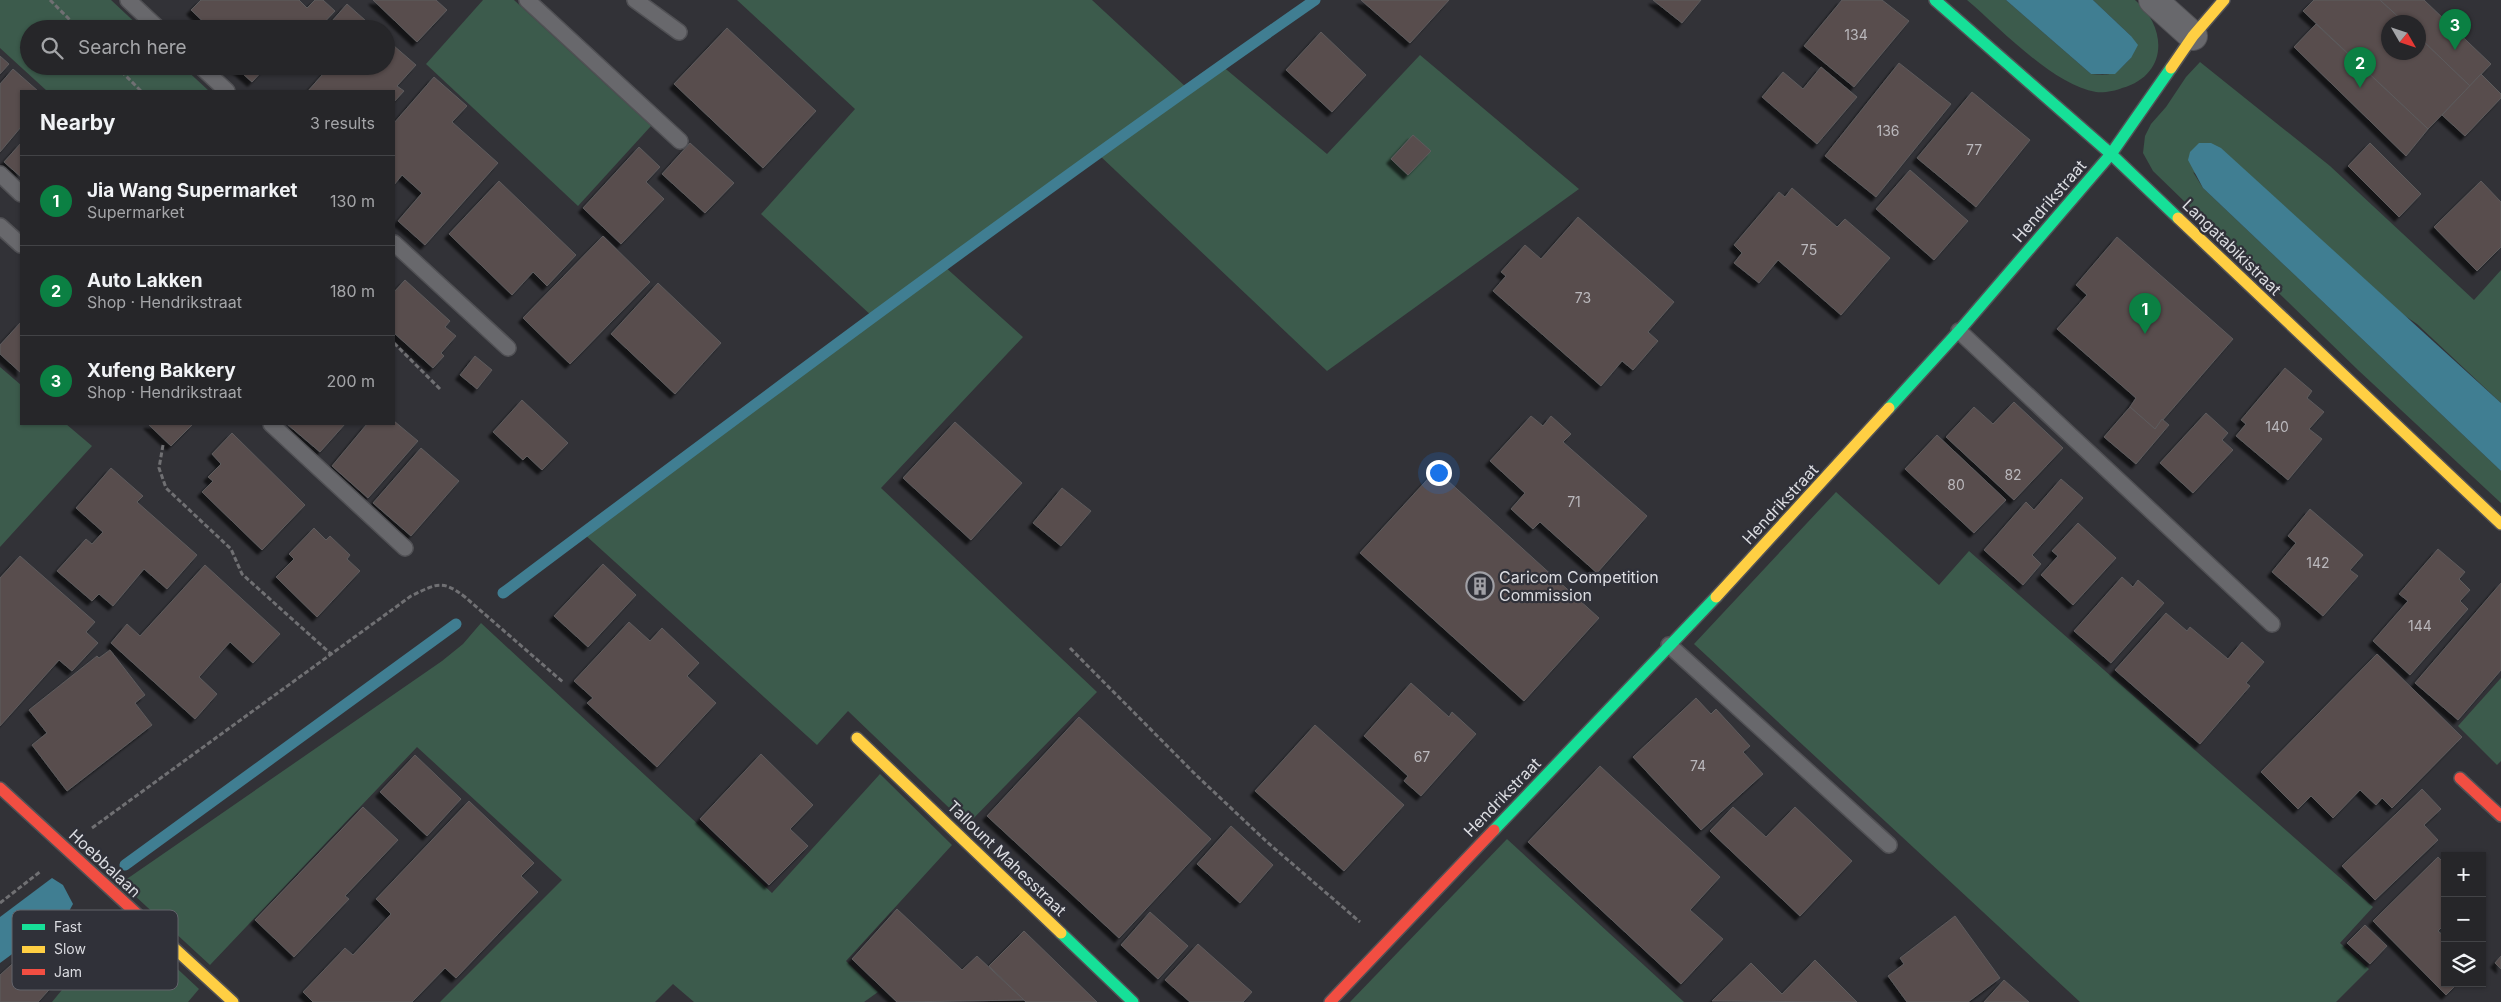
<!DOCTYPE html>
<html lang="en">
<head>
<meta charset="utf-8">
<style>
	body { margin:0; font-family:Inter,sans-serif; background:#2e2e31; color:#f1f3f6 }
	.controls { position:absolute; right:15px; bottom:15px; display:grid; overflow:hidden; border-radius:0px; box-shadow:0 1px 4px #0004 }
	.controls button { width:45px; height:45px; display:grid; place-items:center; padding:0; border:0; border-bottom:1px solid #424346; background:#262629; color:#f1f3f6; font:25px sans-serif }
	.compass { position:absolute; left:2381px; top:15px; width:45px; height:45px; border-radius:50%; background:#262629; box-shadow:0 1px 4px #0004; rotate:129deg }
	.you { position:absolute; left:1438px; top:472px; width:18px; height:18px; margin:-12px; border:4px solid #fff; border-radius:50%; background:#1a73e8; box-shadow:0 0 0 8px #1a73e833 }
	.badge { display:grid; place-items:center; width:32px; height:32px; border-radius:50%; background:#0b8043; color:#fff; font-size:16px; font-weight:700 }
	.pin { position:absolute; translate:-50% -41px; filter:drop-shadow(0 1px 2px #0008) }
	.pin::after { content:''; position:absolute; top:26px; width:18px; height:15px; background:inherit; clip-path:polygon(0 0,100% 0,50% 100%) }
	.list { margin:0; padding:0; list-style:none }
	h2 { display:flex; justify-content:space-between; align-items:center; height:65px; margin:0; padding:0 20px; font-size:21px }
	h2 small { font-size:16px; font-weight:400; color:#a4a5a8 }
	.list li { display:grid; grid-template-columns:32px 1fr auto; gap:15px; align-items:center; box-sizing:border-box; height:90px; padding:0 20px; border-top:1px solid #424346 }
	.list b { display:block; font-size:19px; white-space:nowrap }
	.list p { margin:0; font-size:16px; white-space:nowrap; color:#a4a5a8 }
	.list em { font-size:16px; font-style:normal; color:#a4a5a8 }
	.icon { flex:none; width:28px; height:28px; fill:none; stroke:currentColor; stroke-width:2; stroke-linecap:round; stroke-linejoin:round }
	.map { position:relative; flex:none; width:2501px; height:1002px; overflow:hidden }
	.search { position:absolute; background:#262629; box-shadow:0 1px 4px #0004; left:20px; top:20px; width:375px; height:55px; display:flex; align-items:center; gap:12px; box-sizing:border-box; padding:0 18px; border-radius:28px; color:#a4a5a8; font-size:19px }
	.panel { position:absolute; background:#262629; box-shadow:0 1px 4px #0004; left:20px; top:90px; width:375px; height:335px; border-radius:0px }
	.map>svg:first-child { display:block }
	.green { fill:#3c5b4c }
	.water { fill:#407e92 }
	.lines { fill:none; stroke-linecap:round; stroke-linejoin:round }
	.stream { stroke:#407e92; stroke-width:11 }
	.building { fill:#584e4e; stroke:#5d5b5d; filter:url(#shadow) }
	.lane-casing { stroke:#515155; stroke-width:18 }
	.street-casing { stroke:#515155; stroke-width:30 }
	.fast-casing { stroke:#515155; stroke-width:14 }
	.slow-casing { stroke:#515155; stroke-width:14 }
	.jam-casing { stroke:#515155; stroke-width:14 }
	.path { stroke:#707073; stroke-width:3; stroke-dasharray:5 2.5; stroke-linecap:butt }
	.lane { stroke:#68686c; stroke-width:15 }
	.street { stroke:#68686c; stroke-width:28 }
	.fast { stroke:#16e098; stroke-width:11 }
	.slow { stroke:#ffcf43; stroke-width:11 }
	.jam { stroke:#f24e42; stroke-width:11 }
	.labels { text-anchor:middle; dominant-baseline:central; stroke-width:4.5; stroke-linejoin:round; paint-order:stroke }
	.number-label { font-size:14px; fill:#bab8bc }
	.street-label { font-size:16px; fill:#dbdce1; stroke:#303139 }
	.poi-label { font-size:16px; fill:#dbdce1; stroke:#303139; text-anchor:start }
	.key { fill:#303139; stroke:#63646b; stroke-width:1 }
	.key-label { font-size:14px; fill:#dbdce1 }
</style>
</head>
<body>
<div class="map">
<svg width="2501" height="1002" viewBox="0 0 2501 1002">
	<defs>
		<filter id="shadow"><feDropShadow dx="-4.5" dy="4.5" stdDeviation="1" flood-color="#0009"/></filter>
	</defs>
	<rect width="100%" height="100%" fill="#323237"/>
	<g class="green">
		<polygon points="0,0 111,0 142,29 29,29 29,66 182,66 209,91 47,91 0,48"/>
		<polygon points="483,0 514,0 651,126 578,206 426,64"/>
		<polygon points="737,0 1092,0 1187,88 1221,65 1327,154 1420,55 1579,189 1327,371 1097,153 944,266 1023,337 881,488 1097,692 967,825 848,711 817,745 583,533 873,317 761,214 855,109"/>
		<path d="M1967,0H2006L2091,74C2114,76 2115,74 2131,58V36L2093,0H2135C2168,28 2168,75 2122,88C2115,91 2104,93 2096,92C2053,85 2000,28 1967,0Z"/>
		<polygon points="2200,62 2330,166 2474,300 2501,270 2501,403 2417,324 2193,172 2203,188 2501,471 2501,503 2358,370 2153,171 2143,153 2145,136 2151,124 2166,107 2186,77"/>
		<polygon points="0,367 21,385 21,424 66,424 92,446 0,547"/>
		<polygon points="1836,492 1939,585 1969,551 2373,907 2340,943 2369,969 2336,1002 2080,1002 1694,644"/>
		<polygon points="481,623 772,893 880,774 952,845 846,961 878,992 864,1002 694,1002 673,984 655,1002 440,1002 562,880 417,747 210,965 121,883 442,661 463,644"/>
		<polygon points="2501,678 2501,761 2497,765 2458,726"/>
		<polygon points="1507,839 1684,1002 1350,1002"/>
		<polygon points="122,917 199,989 188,1002 52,1002"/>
	</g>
	<g class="water">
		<polygon points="2006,0 2093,0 2131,36 2138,45 2131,58 2115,74 2091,74"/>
		<polygon points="2199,143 2211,143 2221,148 2501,403 2501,471 2203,188 2188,160 2190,152"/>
		<polygon points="52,878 63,885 73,904 68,913 0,963 0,917"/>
	</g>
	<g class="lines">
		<g class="stream">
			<path d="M503,593C771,392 1040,191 1315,0"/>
			<polyline points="125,865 456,624"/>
		</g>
	</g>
	<g class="building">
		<polygon points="201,0 299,0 307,8 315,0 323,0 335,11 318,29 211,29 191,10"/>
		<polygon points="373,0 436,0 447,10 417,42"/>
		<polygon points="1361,0 1449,0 1410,43"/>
		<polygon points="1653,0 1701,0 1682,23"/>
		<polygon points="1842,0 1882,0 1909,21 1854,87 1804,46"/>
		<polygon points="2314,0 2380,0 2404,22 2388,22 2388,52 2418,52 2418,36 2470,86 2428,129 2303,11"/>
		<polygon points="2380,0 2424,0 2491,64 2470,86 2418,36 2418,22 2404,22"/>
		<polygon points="347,4 375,29 325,29"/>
		<polygon points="2316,24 2428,129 2406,156 2294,47"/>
		<polygon points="727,28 816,111 763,168 674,84"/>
		<polygon points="1321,32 1366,75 1332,112 1286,70"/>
		<polygon points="386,39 416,65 397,86 404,91 394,102 394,91 308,91 330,66 386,66"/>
		<polygon points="0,56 9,64 0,74"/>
		<polygon points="1899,63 1951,104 1876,197 1825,156"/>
		<polygon points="234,66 267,66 252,82"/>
		<polygon points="1821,67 1857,97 1817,144 1762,97 1783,72 1803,89"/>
		<polygon points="13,69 38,91 21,91 21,127 0,152 0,84"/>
		<polygon points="2481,74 2501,94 2501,98 2465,136 2442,115"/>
		<polygon points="434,77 467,106 452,122 498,163 425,245 398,221 422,193 402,175 394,185 394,123"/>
		<polygon points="1972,92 2030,140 1976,207 1917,158"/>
		<polygon points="1413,135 1431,151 1408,175 1391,159"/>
		<polygon points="21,143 21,177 4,162"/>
		<polygon points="690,143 734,183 705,213 662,174"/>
		<polygon points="2370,143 2421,194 2399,217 2348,166"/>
		<polygon points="639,147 660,167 646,182 664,199 621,244 583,208"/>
		<polygon points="1910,170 1968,221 1934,260 1876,209"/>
		<polygon points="499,181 576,255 547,286 533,272 512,295 449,234"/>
		<polygon points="2481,181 2501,202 2501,247 2477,271 2434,227"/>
		<polygon points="1792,188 1837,227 1845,219 1890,258 1841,315 1778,260 1759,283 1734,263 1742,253 1734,245 1779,192 1785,197"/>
		<polygon points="1578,217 1674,302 1648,332 1658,341 1633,370 1622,361 1601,386 1493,291 1506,276 1501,272 1525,245 1541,259"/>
		<polygon points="603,236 650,282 570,364 523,318"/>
		<polygon points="2117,237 2233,339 2155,429 2130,407 2136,398 2057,329 2087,295 2076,285"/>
		<polygon points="405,280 450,321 445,327 456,336 441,353 444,356 433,368 394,333 394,292"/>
		<polygon points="658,283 721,343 675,394 611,334"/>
		<polygon points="21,322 21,373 0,354 0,345"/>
		<polygon points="475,356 492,370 477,389 460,375"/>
		<polygon points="2285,368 2312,391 2307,398 2324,412 2309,429 2322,439 2288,480 2236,436 2246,424 2241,420"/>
		<polygon points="522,400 568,443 542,470 527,456 523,460 493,432"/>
		<polygon points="2014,402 2063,448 2014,500 1946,437 1974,407 1993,424"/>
		<polygon points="2130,407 2155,429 2162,419 2169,425 2136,464 2104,437"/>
		<polygon points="2206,413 2228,433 2222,440 2233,450 2193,493 2160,463"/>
		<polygon points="1531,416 1543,426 1551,416 1571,434 1563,442 1647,516 1597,573 1540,522 1533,529 1511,509 1525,493 1490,461"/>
		<polygon points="394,421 418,441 368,498 332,466 367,424 394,424"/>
		<polygon points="955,422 1022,483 971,540 903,478"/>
		<polygon points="148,424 193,424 171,446"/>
		<polygon points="287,424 345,424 320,452"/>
		<polygon points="232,433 305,505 262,550 202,492 213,481 208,477 221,464 212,454"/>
		<polygon points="1937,435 2006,500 1974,533 1905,469"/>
		<polygon points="421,448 459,481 411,536 373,503"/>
		<polygon points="111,468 143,496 137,502 197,555 167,589 144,569 113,606 99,594 92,601 57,571 86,539 92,544 103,532 76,508"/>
		<polygon points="1436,470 1599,618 1524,701 1360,553"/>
		<polygon points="2061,479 2083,498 2032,555 2041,564 2023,585 1984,550 2026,502 2034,510"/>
		<polygon points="1062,488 1091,511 1061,546 1033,523"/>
		<polygon points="2310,509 2363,555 2350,570 2358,576 2323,616 2272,572 2296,543 2288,536"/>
		<polygon points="2078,523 2116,558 2073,605 2041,575 2058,556 2052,551"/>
		<polygon points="314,528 326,540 330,536 350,555 347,559 360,571 317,617 276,577 294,559 289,554"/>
		<polygon points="2438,549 2465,572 2459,579 2470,590 2460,601 2468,609 2410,675 2373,641 2408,601 2399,594"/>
		<polygon points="20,556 95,622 86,632 98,643 72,671 59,660 0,726 0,578"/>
		<polygon points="603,564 636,595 588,647 554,616"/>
		<polygon points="205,565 280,634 253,663 230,642 199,677 217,694 195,719 111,643 127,624 140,636"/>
		<polygon points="2122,577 2133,587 2138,580 2164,603 2111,663 2074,631"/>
		<polygon points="2501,583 2501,670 2458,720 2415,683"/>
		<polygon points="2166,613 2187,631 2190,627 2228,659 2242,642 2264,662 2246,683 2250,686 2200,744 2115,670"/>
		<polygon points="629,622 650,641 662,628 699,663 687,676 716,703 657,767 587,703 593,698 574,681"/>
		<polygon points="110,650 145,695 135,703 152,725 67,791 32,745 47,733 29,710 97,656 99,658"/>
		<polygon points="2377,654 2462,737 2392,808 2382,798 2376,805 2360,790 2333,818 2311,796 2298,809 2261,772"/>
		<polygon points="1411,683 1449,717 1452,712 1476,734 1421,796 1404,781 1408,776 1364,736"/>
		<polygon points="1696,698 1711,714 1716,709 1750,746 1743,752 1763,774 1701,830 1633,757"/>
		<polygon points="1079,717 1211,839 1119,938 987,816"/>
		<polygon points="1315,725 1404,805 1344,871 1255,791"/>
		<polygon points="761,754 813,805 790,829 808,846 769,885 700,819"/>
		<polygon points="415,755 461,799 427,836 380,792"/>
		<polygon points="1600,766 1720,877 1690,910 1723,939 1681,984 1528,842"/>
		<polygon points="2422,789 2441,809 2424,825 2438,840 2375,900 2342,866"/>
		<polygon points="469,801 534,863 521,876 538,892 456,978 445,968 412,1002 313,1002 303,992 345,948 353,955 391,914 376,899"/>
		<polygon points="363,807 398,840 345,896 349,899 294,957 255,920"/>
		<polygon points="1733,807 1766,837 1795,807 1852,861 1800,916 1710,831"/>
		<polygon points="1231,826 1273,865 1240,903 1197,864"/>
		<polygon points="2438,857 2445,864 2445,924 2438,931 2445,937 2445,983 2458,983 2446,995 2373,921"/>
		<polygon points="897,909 962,970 977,956 1024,1000 897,1002 852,959"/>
		<polygon points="1150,912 1188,946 1158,979 1121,945"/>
		<polygon points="1955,916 2000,978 1968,1002 1907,1002 1888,976 1904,964 1900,958"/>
		<polygon points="2365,925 2387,946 2370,964 2347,943"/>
		<polygon points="1024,931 1097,1002 1026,1002 989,966"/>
		<polygon points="39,940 66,971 38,1002 0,1002 0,975"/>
		<polygon points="1198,944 1252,992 1243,1002 1190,1002 1165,980"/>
		<polygon points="2501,956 2501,969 2495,963"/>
		<polygon points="1815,960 1857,1002 1712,1001 1751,963 1782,994"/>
		<polygon points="2004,980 2029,1002 1984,1002"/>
	</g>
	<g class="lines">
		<g class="lane-casing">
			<g id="lane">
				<polyline points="128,0 159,29"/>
				<polyline points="527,0 680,141"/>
				<polyline points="635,0 679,32"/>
				<polyline points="200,66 227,91"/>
				<polyline points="0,174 21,194"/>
				<polyline points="0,226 21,245"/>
				<polyline points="394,243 508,348"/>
				<polyline points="1959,331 2272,624"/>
				<polyline points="271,424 405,548"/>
				<polyline points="1669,645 1889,845"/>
			</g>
		</g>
		<g class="street-casing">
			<polyline id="street" points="2153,0 2193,36"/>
		</g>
		<g class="fast-casing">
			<g id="fast">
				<polyline points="1935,0 2111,154 2178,218"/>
				<polyline points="1889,408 1959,331 2111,154 2171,68"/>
				<polyline points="1494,830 1716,597"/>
				<polyline points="1061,933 1133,1002"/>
			</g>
		</g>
		<g class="slow-casing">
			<g id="slow">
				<polyline points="2171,68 2193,36 2224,0"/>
				<polyline points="2178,218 2501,524"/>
				<polyline points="1716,597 1889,408"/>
				<polyline points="857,738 1061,933"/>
				<polyline points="148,924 233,1002"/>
			</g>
		</g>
		<g class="jam-casing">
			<g id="jam">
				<polyline points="2460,778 2501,816"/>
				<polyline points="0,788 148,924"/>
				<polyline points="1330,1002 1494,830"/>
			</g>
		</g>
		<g class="path">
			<polyline points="50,0 79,29"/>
			<polyline points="116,66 141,91"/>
			<polyline points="394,343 440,389"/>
			<polyline points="163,445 159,468 166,488 231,549 242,574 331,654"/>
			<polyline points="1070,648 1196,775 1267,842 1360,922"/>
			<path d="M92,828L411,596C436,584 442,579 465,597L564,683"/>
			<polyline points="0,903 41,871"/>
		</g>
		<use href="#lane" class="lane"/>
		<use href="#street" class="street"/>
		<use href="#fast" class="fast"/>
		<use href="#slow" class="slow"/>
		<use href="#jam" class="jam"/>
	</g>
	<defs>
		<g id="building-ring" transform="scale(1.4375)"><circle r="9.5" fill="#303139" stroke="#a0a0a6" stroke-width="1.5"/><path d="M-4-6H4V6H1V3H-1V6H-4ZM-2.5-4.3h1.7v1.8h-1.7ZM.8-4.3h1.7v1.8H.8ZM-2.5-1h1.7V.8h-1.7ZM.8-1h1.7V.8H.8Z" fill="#a0a0a6"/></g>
	</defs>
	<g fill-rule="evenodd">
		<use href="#building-ring" x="1480" y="586"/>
	</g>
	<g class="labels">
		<g class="number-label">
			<text x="1856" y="34">134</text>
			<text x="1888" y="130">136</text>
			<text x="1974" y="149">77</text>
			<text x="1809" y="249">75</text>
			<text x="1583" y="297">73</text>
			<text x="2277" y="426">140</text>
			<text x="2013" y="474">82</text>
			<text x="1956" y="484">80</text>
			<text x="1574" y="501">71</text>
			<text x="2318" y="562">142</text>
			<text x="2420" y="625">144</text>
			<text x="1422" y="756">67</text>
			<text x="1698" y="765">74</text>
		</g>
		<g class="street-label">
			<text transform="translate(2049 201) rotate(-49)">Hendrikstraat</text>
			<text transform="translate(2232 247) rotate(44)">Langatabikistraat</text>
			<text transform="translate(1780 504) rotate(-47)">Hendrikstraat</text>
			<text transform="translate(1502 797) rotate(-46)">Hendrikstraat</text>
			<text transform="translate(1007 858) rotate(44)">Tallount Mahesstraat</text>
			<text transform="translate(105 863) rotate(43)">Hoebbalaan</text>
		</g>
		<g class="poi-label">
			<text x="1499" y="577">Caricom Competition<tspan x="1499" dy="18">Commission</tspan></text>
		</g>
	</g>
	<rect x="12" y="910" width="166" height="80" rx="8" class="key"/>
	<rect x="22" y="924" width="23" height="6" fill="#16e098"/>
	<rect x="22" y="946" width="23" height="7" fill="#ffcf43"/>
	<rect x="22" y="969" width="23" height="6" fill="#f24e42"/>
	<g class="key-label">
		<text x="54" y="932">Fast</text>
		<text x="54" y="954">Slow</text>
		<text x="54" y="977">Jam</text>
	</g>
</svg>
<div class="controls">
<button>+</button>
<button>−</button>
<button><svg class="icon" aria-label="layers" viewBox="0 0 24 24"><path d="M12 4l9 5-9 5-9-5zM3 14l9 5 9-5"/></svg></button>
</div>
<svg class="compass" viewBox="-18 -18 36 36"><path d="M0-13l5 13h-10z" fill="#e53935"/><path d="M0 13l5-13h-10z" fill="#a4a5a8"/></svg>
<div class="you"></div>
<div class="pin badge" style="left:2145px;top:334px">1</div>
<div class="pin badge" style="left:2360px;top:88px">2</div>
<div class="pin badge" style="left:2455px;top:50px">3</div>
<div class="search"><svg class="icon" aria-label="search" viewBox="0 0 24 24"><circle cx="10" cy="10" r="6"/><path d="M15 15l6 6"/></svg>Search here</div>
<section class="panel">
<h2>Nearby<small>3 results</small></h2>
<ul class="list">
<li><span class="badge">1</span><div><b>Jia Wang Supermarket</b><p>Supermarket</p></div><em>130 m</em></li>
<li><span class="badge">2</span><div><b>Auto Lakken</b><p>Shop · Hendrikstraat</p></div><em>180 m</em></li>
<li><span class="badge">3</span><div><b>Xufeng Bakkery</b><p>Shop · Hendrikstraat</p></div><em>200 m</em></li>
</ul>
</section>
</div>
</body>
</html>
